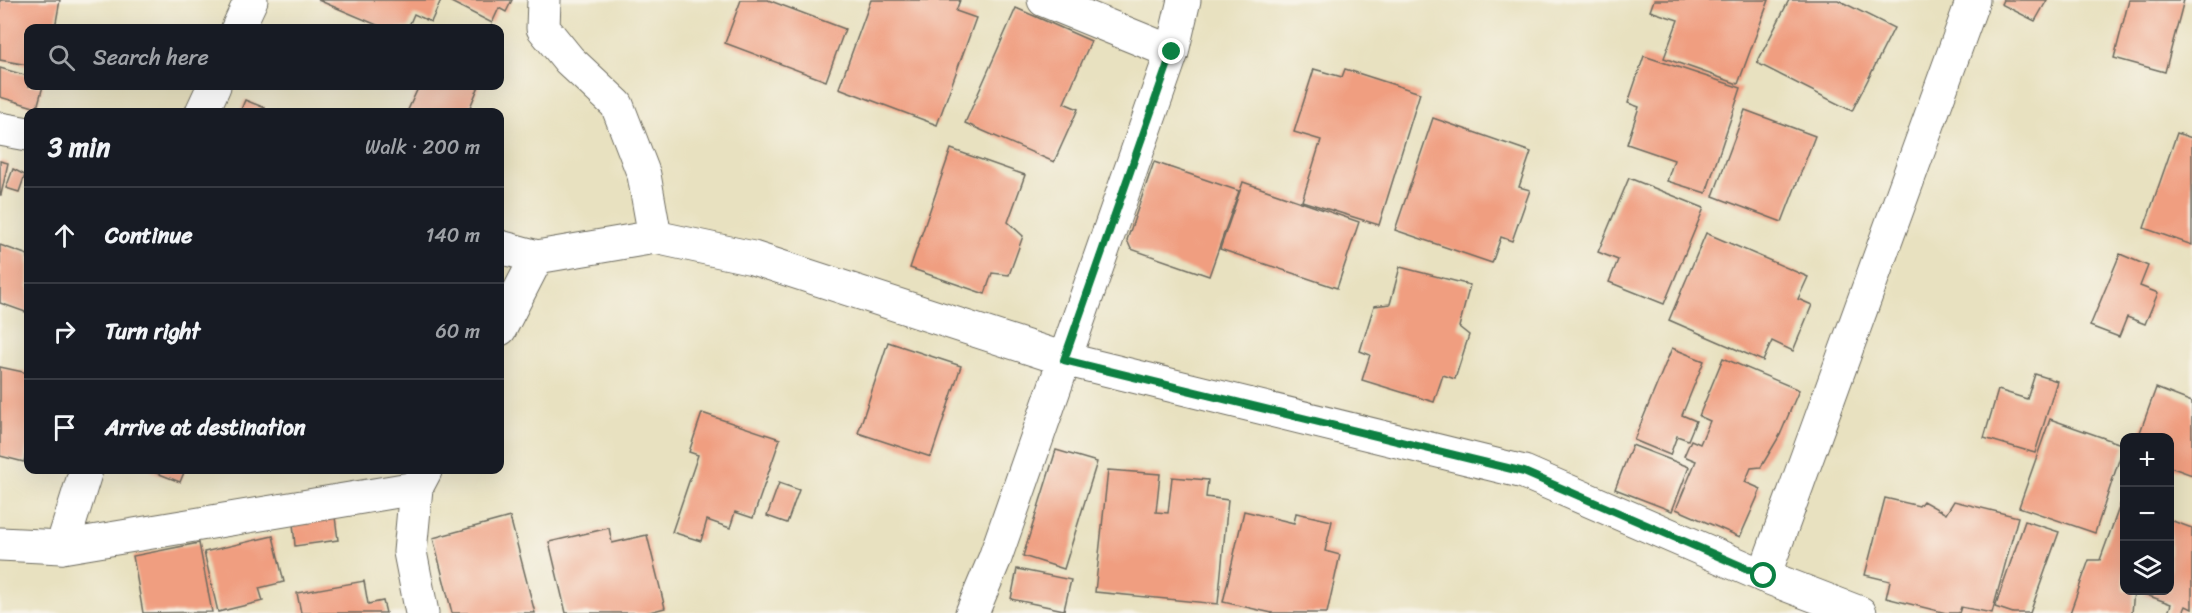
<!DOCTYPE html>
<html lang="en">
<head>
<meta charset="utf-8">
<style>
	body { margin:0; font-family:Sriracha,sans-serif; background:#242831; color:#f1f3f6 }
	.controls { position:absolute; right:18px; bottom:18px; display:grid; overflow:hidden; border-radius:12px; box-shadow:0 6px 24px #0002 }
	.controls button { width:54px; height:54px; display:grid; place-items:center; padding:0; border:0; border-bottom:2px solid #363941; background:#171b24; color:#f1f3f6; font:30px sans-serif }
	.stop { position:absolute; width:18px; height:18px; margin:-14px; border:4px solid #0b8043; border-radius:50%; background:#fff }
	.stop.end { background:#0b8043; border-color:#fff; box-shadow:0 2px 6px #0008 }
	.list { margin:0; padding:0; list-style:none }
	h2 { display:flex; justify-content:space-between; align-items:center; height:78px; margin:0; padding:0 24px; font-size:26px }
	h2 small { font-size:20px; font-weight:400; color:#9ea1a6 }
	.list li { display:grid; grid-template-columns:39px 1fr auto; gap:18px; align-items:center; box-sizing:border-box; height:96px; padding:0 24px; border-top:2px solid #363941 }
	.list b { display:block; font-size:22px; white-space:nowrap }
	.list em { font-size:20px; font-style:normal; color:#9ea1a6 }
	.icon { flex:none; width:33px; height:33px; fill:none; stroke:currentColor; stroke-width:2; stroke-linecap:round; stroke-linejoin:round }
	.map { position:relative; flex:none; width:2192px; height:613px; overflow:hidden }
	.search { position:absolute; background:#171b24; box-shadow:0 6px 24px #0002; left:24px; top:24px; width:480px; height:66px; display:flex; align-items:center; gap:15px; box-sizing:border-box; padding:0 21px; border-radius:12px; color:#9ea1a6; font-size:22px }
	.panel { position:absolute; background:#171b24; box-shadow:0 6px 24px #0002; left:24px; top:108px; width:480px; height:366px; border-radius:12px }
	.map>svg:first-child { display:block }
	.building { fill:#f09e80 }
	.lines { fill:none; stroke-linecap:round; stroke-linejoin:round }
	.minor-casing { stroke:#6d6b5f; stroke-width:35 }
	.minor { stroke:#fff; stroke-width:33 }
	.route { stroke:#0b8043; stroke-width:8 }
</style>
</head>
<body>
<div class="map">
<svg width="2192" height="613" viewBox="0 0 2192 613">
	<rect width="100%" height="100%" fill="#f7f3e8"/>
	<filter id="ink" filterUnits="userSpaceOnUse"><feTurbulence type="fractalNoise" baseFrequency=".0167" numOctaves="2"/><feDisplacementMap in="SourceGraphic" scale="12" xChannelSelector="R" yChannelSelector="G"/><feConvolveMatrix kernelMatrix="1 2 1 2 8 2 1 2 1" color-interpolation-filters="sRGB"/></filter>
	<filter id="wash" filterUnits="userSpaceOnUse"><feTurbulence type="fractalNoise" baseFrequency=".008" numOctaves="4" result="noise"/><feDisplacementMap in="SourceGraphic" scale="24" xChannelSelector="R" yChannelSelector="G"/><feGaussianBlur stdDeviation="1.35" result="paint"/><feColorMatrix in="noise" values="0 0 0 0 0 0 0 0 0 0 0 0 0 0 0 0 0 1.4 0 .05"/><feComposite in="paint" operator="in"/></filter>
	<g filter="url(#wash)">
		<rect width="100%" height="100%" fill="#e8e1c0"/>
		<g id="blocks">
			<g class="building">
				<polygon points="0,0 60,0 55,28 28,28 28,65 0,60"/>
				<polygon points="318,0 441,0 431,22 414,14 408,28 384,28"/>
				<polygon points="451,0 512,0 506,12 499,8 492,23 451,2"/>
				<polygon points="741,0 768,0 845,29 826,81 725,43"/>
				<polygon points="871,0 960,0 956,11 976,18 937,125 839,88"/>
				<polygon points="1654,0 1769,0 1738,84 1664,58 1678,20 1650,11"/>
				<polygon points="1789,0 1838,0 1894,28 1852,111 1757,63"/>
				<polygon points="2003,0 2047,0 2035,21 2001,4"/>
				<polygon points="2129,0 2184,0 2165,72 2114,58"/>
				<polygon points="1016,8 1091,41 1064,103 1078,109 1054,162 965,123"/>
				<polygon points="1644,56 1741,88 1706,193 1667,181 1674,160 1627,144 1639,107 1628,103"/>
				<polygon points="0,68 28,76 28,86 43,86 37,108 0,97"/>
				<polygon points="1314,69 1342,77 1345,69 1420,93 1379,225 1302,201 1321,140 1294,132"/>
				<polygon points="419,86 479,86 468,112 407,112"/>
				<polygon points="245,100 265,108 263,112 240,112"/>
				<polygon points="1745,110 1815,136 1782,222 1713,196"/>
				<polygon points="1433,118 1531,152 1519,187 1530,190 1512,241 1501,237 1492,263 1395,230"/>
				<polygon points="2177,133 2192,138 2192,245 2144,228"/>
				<polygon points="951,149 1025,175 1008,222 1023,236 1009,275 992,273 985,294 910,268"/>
				<polygon points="0,161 8,163 1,195 0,195"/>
				<polygon points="1154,162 1239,191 1209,276 1131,249 1127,240"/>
				<polygon points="13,169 25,175 19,192 6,188"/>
				<polygon points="1629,178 1704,208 1664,304 1609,282 1618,260 1598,252"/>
				<polygon points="1243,182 1359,222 1337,288 1220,249"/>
				<polygon points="1706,233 1808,277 1798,299 1812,305 1793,351 1772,341 1763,361 1669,320"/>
				<polygon points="0,245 28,255 28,313 0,303"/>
				<polygon points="2120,254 2148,266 2140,286 2158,293 2145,324 2127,317 2119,337 2090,326"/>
				<polygon points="1400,267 1470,285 1459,327 1469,335 1455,379 1443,375 1434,402 1362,380 1370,355 1360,351 1374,306 1390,304"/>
				<polygon points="888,342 961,366 931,457 858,433"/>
				<polygon points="1672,348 1704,361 1682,415 1696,421 1688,440 1677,436 1670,455 1634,440"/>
				<polygon points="1723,358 1799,390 1780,435 1761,467 1751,468 1745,482 1761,489 1740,537 1676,509 1696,461 1684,456 1691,440 1700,444 1710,421 1699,416"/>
				<polygon points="0,367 28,373 28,444 24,462 0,456"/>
				<polygon points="2035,374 2057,381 2035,453 1984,438 1998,390 2027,399"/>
				<polygon points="2156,388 2192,402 2192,475 2170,467 2170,438 2138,438"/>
				<polygon points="702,413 780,439 753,518 735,512 730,528 707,520 701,541 672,532 698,455 689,452"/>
				<polygon points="2050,419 2124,445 2095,533 2019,507"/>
				<polygon points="1632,445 1689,467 1672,511 1615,489"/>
				<polygon points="1056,450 1097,462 1064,569 1023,556"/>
				<polygon points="149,470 185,470 180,482"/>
				<polygon points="1108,470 1160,474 1156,512 1168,513 1172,477 1208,480 1206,497 1228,500 1218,604 1095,592"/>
				<polygon points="779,483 799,490 787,523 767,516"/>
				<polygon points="2124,494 2124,590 2134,590 2132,613 2070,613 2089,560 2100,560"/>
				<polygon points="1885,498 1919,506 1923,501 1946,514 1954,501 2018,517 1992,613 1961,607 1959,613 1946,613 1886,598 1890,581 1865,575"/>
				<polygon points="1244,511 1294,523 1296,513 1332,521 1325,551 1340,555 1327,613 1272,613 1223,602"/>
				<polygon points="335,517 338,540 295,546 293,523"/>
				<polygon points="510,517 535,613 452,613 433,538"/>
				<polygon points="2170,520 2192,528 2192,609 2186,606 2183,613 2168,613 2171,604 2144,594 2146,590 2170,590"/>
				<polygon points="2025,521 2059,532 2030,613 2013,613 1995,607"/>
				<polygon points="609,528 612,543 647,535 665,608 646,613 566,613 549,542"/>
				<polygon points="273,536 284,582 259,588 263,601 218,612 204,552"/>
				<polygon points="199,543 212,612 143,613 133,556"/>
				<polygon points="1017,569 1071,580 1064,610 1011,599"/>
				<polygon points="364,581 368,604 383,601 386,613 301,613 297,593"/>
			</g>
		</g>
	</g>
	<g filter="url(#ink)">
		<use href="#blocks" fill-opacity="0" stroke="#6d6b5f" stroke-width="1.5"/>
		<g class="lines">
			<g class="minor-casing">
				<g id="minor">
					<polyline points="544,0 543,28 569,60 617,105 644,175 655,237"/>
					<polyline points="1044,0 1172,52"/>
					<polyline points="238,28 251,0"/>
					<polyline points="202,112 214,86"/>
					<polyline points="0,129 28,134"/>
					<polyline points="500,247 537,257 655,237 753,258 1064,359 1524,472 1764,576 1860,613"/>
					<polyline points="500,329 537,257"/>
					<polyline points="0,544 62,547 416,488"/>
					<polyline points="62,547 86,470"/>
					<polyline points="1764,576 1973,0"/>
					<polyline points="422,613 410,552 416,488 425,471"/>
					<polyline points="972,613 995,558 1172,52 1184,0"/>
				</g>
			</g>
			<use href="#minor" class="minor"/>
		</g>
	</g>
	<g class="lines" filter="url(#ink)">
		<polyline class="route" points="1172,52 1064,360 1524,472 1764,576"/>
	</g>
</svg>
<div class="controls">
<button>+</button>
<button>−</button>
<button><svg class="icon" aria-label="layers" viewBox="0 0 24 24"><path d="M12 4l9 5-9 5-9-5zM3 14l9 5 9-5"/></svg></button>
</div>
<div class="stop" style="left:1764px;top:576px"></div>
<div class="stop end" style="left:1172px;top:52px"></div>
<div class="search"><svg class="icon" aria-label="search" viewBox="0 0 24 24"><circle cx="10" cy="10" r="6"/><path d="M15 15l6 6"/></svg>Search here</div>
<section class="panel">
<h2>3 min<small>Walk · 200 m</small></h2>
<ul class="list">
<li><svg class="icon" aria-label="ahead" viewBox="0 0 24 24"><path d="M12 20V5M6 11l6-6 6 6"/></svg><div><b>Continue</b></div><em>140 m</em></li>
<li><svg class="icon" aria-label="right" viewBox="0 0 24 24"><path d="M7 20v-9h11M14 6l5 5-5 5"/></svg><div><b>Turn right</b></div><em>60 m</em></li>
<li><svg class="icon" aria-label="arrive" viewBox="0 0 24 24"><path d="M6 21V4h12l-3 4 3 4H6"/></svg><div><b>Arrive at destination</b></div></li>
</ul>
</section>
</div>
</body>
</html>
